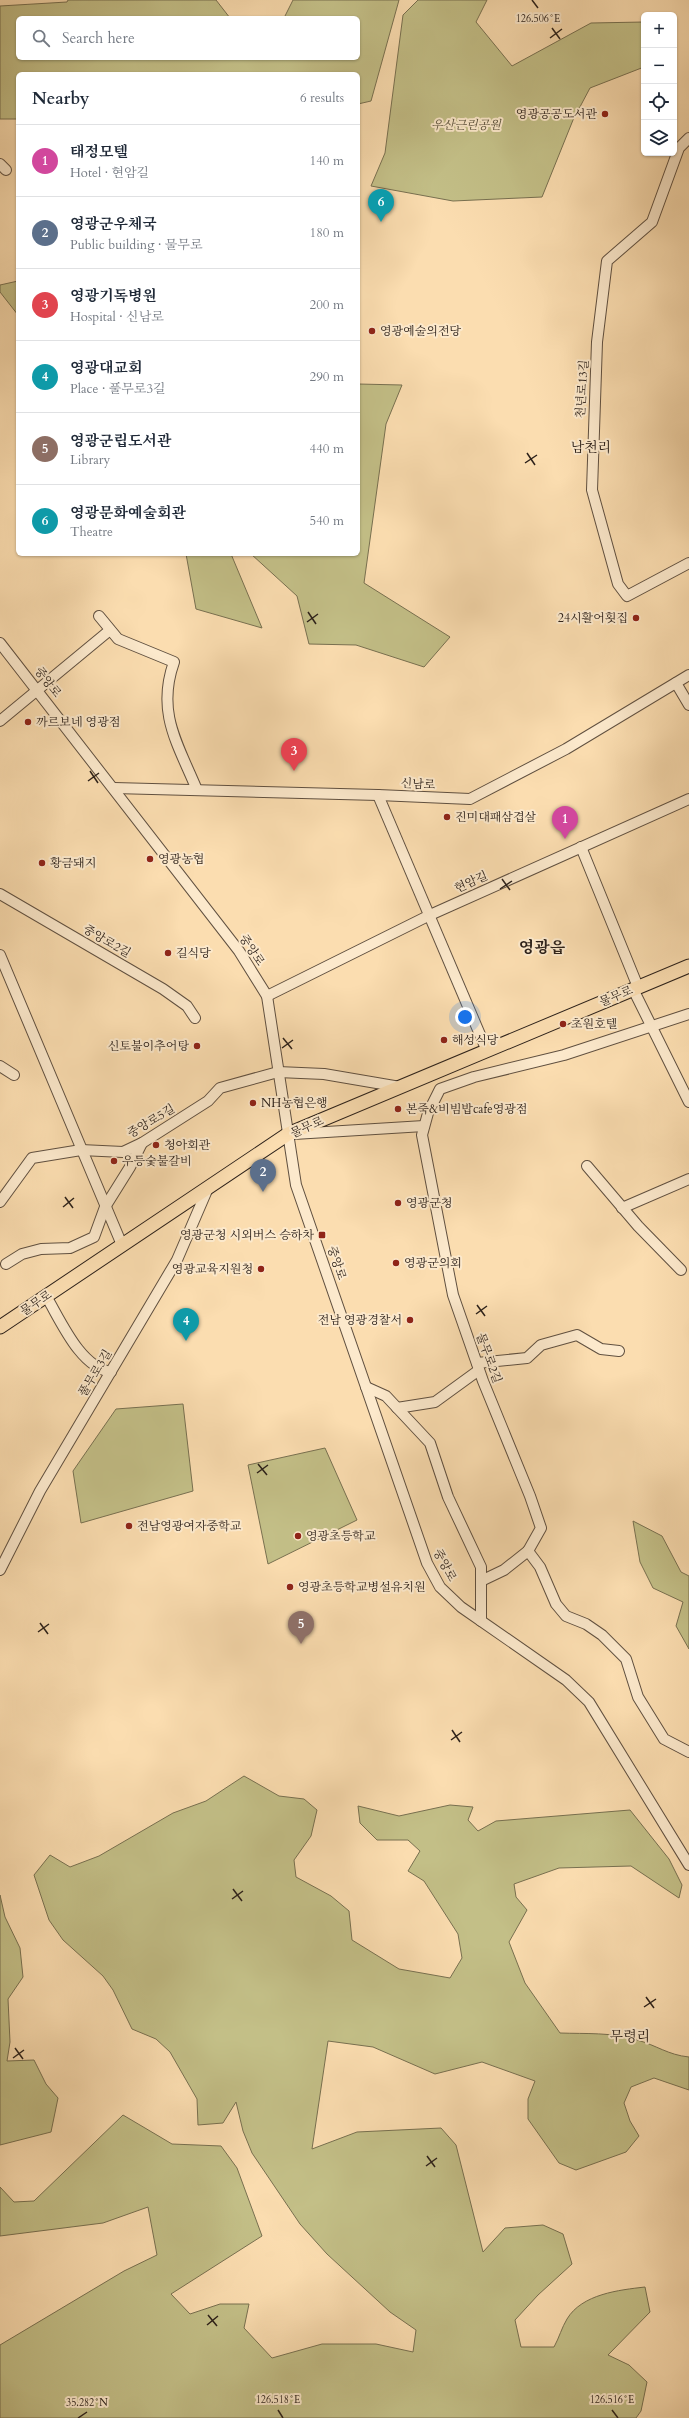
<!DOCTYPE html>
<html lang="en">
<head>
<meta charset="utf-8">
<style>
	body { margin:0; font-family:Cardo,"Noto Serif KR",serif; background:#f6f6f7; color:#1f2937 }
	.controls { position:absolute; right:12px; top:12px; display:grid; overflow:hidden; border-radius:6px; box-shadow:0 1px 3px #0004 }
	.controls button { width:36px; height:36px; display:grid; place-items:center; padding:0; border:0; border-bottom:1px solid #e0e1e3; background:#fff; color:#1f2937; font:20px sans-serif }
	.you { position:absolute; left:465px; top:1017px; width:14px; height:14px; margin:-10px; border:3px solid #fff; border-radius:50%; background:#1a73e8; box-shadow:0 0 0 6px #1a73e833 }
	.badge { display:grid; place-items:center; width:26px; height:26px; border-radius:50%; background:#b45309; color:#fff; font-size:13px; font-weight:700 }
	.pin { position:absolute; translate:-50% -33px; filter:drop-shadow(0 1px 2px #0008) }
	.pin::after { content:''; position:absolute; top:21px; width:14px; height:12px; background:inherit; clip-path:polygon(0 0,100% 0,50% 100%) }
	.list { margin:0; padding:0; list-style:none }
	h2 { display:flex; justify-content:space-between; align-items:center; height:52px; margin:0; padding:0 16px; font-size:17px }
	h2 small { font-size:13px; font-weight:400; color:#747a83 }
	.list li { display:grid; grid-template-columns:26px 1fr auto; gap:12px; align-items:center; box-sizing:border-box; height:72px; padding:0 16px; border-top:1px solid #e0e1e3 }
	.list b { display:block; font-size:15px; white-space:nowrap }
	.list p { margin:0; font-size:13px; white-space:nowrap; color:#747a83 }
	.list em { font-size:13px; font-style:normal; color:#747a83 }
	.icon { flex:none; width:22px; height:22px; fill:none; stroke:currentColor; stroke-width:2; stroke-linecap:round; stroke-linejoin:round }
	.map { position:relative; flex:none; width:689px; height:2418px; overflow:hidden }
	.search { position:absolute; background:#fff; box-shadow:0 1px 3px #0004; left:16px; top:16px; width:344px; height:44px; display:flex; align-items:center; gap:10px; box-sizing:border-box; padding:0 14px; border-radius:6px; color:#747a83; font-size:15px }
	.panel { position:absolute; background:#fff; box-shadow:0 1px 3px #0004; left:16px; top:72px; width:344px; height:484px; border-radius:6px }
	.map>svg:first-child { display:block }
	.green { fill:#c3bf87; stroke:#787050 }
	.lines { fill:none; stroke-linecap:round; stroke-linejoin:round }
	.minor-casing { stroke:#605040; stroke-width:12 }
	.major-casing { stroke:#2c211a; stroke-width:15 }
	.minor { stroke:#fce9cc; stroke-width:10 }
	.major { stroke:#fbddb0; stroke-width:13 }
	.ticks { fill:none; stroke:#2c211a; stroke-width:1.5 }
	.poi-dot { fill:#8f2418; stroke:#fce9cc; stroke-width:1.5 }
	.labels { text-anchor:middle; dominant-baseline:central; stroke-width:4; stroke-linejoin:round; paint-order:stroke }
	.poi-label { font-size:12px; fill:#2c211a; stroke:#fce9cc; text-anchor:start }
	.park-label { font-size:12px; font-style:italic; fill:#59503b; stroke:#fce9cc }
	.street-label { font-size:12px; fill:#2c211a; stroke:#fce9cc }
	.quarter-label { font-size:14px; fill:#2c211a; stroke:#fce9cc }
	.district-label { font-size:16px; font-weight:bold; fill:#2c211a; stroke:#fce9cc }
	.ticks-label { font-size:10px; text-anchor:middle; fill:#2c211a; stroke:#fce9cc; stroke-width:4; stroke-linejoin:round; paint-order:stroke }
</style>
</head>
<body>
<div class="map">
<svg width="689" height="2418" viewBox="0 0 689 2418">
	<rect width="100%" height="100%" fill="#fbddb0"/>
	<filter id="stains"><feTurbulence type="fractalNoise" baseFrequency=".005" numOctaves="4"/><feColorMatrix values="0 0 0 0 .2 0 0 0 0 .09 0 0 0 0 .02 0 0 0 .5 -.17"/></filter>
	<radialGradient id="worn" r=".72"><stop offset=".6" stop-color="#630" stop-opacity="0"/><stop offset="1" stop-color="#630" stop-opacity=".3"/></radialGradient>
	<g class="green">
		<polygon points="68,0 216,0 230,18 18,18 18,58 358,58 358,18 284,18 293,0 399,0 371,101 358,104 358,74 18,74 18,119 0,119 0,6 67,2"/>
		<polygon points="418,0 487,0 476,22 512,66 591,23 644,22 644,67 590,88 573,120 542,197 453,201 371,186 385,153 403,15"/>
		<polygon points="18,281 18,315 0,292 0,285"/>
		<polygon points="358,384 402,385 386,424 364,583 450,637 424,667 356,645 309,644 297,596 251,554 358,554"/>
		<polygon points="186,554 231,554 262,628 196,609"/>
		<polygon points="183,1404 193,1491 81,1523 73,1471 116,1409"/>
		<polygon points="325,1448 357,1520 268,1564 248,1465"/>
		<polygon points="633,1521 662,1536 681,1572 689,1576 689,1649 676,1626 683,1602 653,1588 640,1562"/>
		<path d="M244,1776L279,1796L304,1799L317,1810L311,1836L294,1860L296,1877L331,1896L349,1911L352,1940L399,1969L450,1978L462,1958L458,1934L424,1881L408,1871L420,1851L408,1840H377L360,1823L358,1806L399,1816L450,1805L473,1807L468,1820L478,1831L496,1821L630,1810L669,1859L682,1885L679,1898L631,1866L559,1868L514,1884L516,1897L527,1910L509,1942L525,1983L560,2033C586,2034 611,2032 637,2040C656,2045 668,2055 689,2057V2090L654,2078L631,2087L624,2103L630,2121L639,2136L626,2152L576,2170L559,2163L528,2119V2099L535,2081L482,2062L435,2074L373,2047L328,2041L312,2149L357,2132L441,2128L456,2145L483,2252L505,2228L543,2225L563,2234L572,2264L538,2295L515,2320L521,2347H554C559,2338 562,2327 567,2319C582,2294 619,2290 645,2287L650,2312L608,2355L629,2365L647,2382L641,2411L636,2418H0V2345L124,2271L157,2255L148,2207L103,2223L0,2236V2187L14,2202L34,2201L123,2115L172,2144L221,2146L237,2168L262,2236L171,2294L190,2314L220,2304H249L244,2328L272,2358L322,2344H376L413,2352L416,2330L390,2312L327,2254L300,2224L252,2153L243,2131L236,2102L223,2123L198,2125L197,2099L170,2052L156,2039L132,2029L113,1990L103,1976L63,1940L49,1920L34,1875L50,1855L70,1867L99,1856L173,1813L206,1801Z"/>
		<polygon points="0,1895 5,1917 20,1948 23,1977 8,1999 10,2042 7,2061 34,2060 46,2084 58,2098 51,2132 0,2145"/>
	</g>
	<g class="lines">
		<g class="minor-casing">
			<g id="minor">
				<polyline points="689,138 679,148 652,222 607,261 597,342 592,490 618,584 627,596 689,563"/>
				<polyline points="0,164 6,170"/>
				<path d="M99,616L118,639L174,662C156,713 178,744 197,790"/>
				<polyline points="0,643 239,951 267,996 296,1185 427,1563 440,1587 461,1607 566,1680 589,1702 689,1865"/>
				<polyline points="676,683 689,705"/>
				<polyline points="0,721 110,630"/>
				<polyline points="114,788 378,795 470,799 566,749 689,675"/>
				<polyline points="378,795 487,1051"/>
				<polyline points="581,847 638,987"/>
				<polyline points="0,894 163,989 187,1006 195,1018"/>
				<polyline points="0,955 122,1245"/>
				<polyline points="633,989 689,1102"/>
				<polyline points="267,996 430,915 689,799"/>
				<polyline points="689,1014 564,1055 474,1077 440,1089 428,1113 422,1135 453,1295 483,1381 530,1496 541,1528 528,1551 540,1567 556,1604 566,1616 586,1624 602,1635 626,1659 638,1697 664,1739 689,1752"/>
				<polyline points="0,1066 14,1075"/>
				<polyline points="294,1134 424,1126"/>
				<polyline points="587,1166 638,1226 681,1270"/>
				<polyline points="0,1202 32,1158 81,1150 123,1152 142,1143 208,1101 220,1088 278,1072 324,1074 400,1087"/>
				<polyline points="622,1208 689,1179"/>
				<polyline points="6,1264 22,1254 41,1249 70,1248 94,1237 105,1207 130,1167 142,1143"/>
				<path d="M46,1296C61,1321 80,1367 111,1372"/>
				<polyline points="477,1363 527,1358 541,1345 577,1335 601,1349 619,1351"/>
				<polyline points="366,1387 386,1396 430,1443 448,1497 481,1567 481,1621"/>
				<polyline points="397,1408 435,1402 479,1370"/>
				<polyline points="0,1570 40,1491 177,1260 208,1188"/>
				<polyline points="481,1581 504,1570 528,1551"/>
			</g>
		</g>
		<g class="major-casing">
			<polyline id="major" points="0,1327 288,1134 689,966"/>
		</g>
		<use href="#minor" class="minor"/>
		<use href="#major" class="major"/>
	</g>
	<path class="ticks" d="M532,0L538,8M552,28L560,39M550,38L562,29M527,453L535,465M525,463L537,455M308,612L316,624M307,622L318,614M90,771L98,783M88,781L99,773M502,879L510,890M500,889L512,881M283,1038L292,1049M282,1048L293,1040M65,1197L73,1208M63,1207L74,1198M477,1305L485,1316M476,1314L487,1306M258,1464L267,1475M257,1473L268,1465M40,1623L48,1634M38,1632L49,1624M452,1730L460,1742M451,1740L462,1732M233,1889L242,1901M232,1899L243,1891M646,1997L654,2008M644,2007L656,1999M15,2048L23,2059M13,2058L24,2050M427,2156L435,2167M426,2166L437,2158M208,2315L217,2326M207,2325L218,2316M278,2410L283,2418M612,2410L618,2418M78,2418L87,2412"/>
	<g class="poi-dot">
		<circle cx="605" cy="114" r="4"/>
		<circle cx="372" cy="331" r="4"/>
		<circle cx="636" cy="618" r="4"/>
		<circle cx="28" cy="722" r="4"/>
		<circle cx="447" cy="817" r="4"/>
		<circle cx="150" cy="859" r="4"/>
		<circle cx="42" cy="863" r="4"/>
		<circle cx="168" cy="953" r="4"/>
		<circle cx="563" cy="1024" r="4"/>
		<circle cx="444" cy="1040" r="4"/>
		<circle cx="197" cy="1046" r="4"/>
		<circle cx="253" cy="1103" r="4"/>
		<circle cx="398" cy="1109" r="4"/>
		<circle cx="156" cy="1145" r="4"/>
		<circle cx="114" cy="1161" r="4"/>
		<circle cx="398" cy="1203" r="4"/>
		<rect x="318" y="1231" width="8" height="8" rx="2"/>
		<circle cx="396" cy="1263" r="4"/>
		<circle cx="261" cy="1269" r="4"/>
		<circle cx="410" cy="1320" r="4"/>
		<circle cx="129" cy="1526" r="4"/>
		<circle cx="298" cy="1536" r="4"/>
		<circle cx="290" cy="1587" r="4"/>
	</g>
	<g class="labels">
		<g class="poi-label">
			<text x="597" y="114" text-anchor="end">영광공공도서관</text>
			<text x="380" y="331">영광예술의전당</text>
			<text x="628" y="618" text-anchor="end">24시활어횟집</text>
			<text x="36" y="722">까르보네 영광점</text>
			<text x="455" y="817">진미대패삼겹살</text>
			<text x="158" y="859">영광농협</text>
			<text x="50" y="863">황금돼지</text>
			<text x="176" y="953">길식당</text>
			<text x="571" y="1024">초원호텔</text>
			<text x="452" y="1040">해성식당</text>
			<text x="189" y="1046" text-anchor="end">신토불이추어탕</text>
			<text x="261" y="1103">NH농협은행</text>
			<text x="406" y="1109">본죽&amp;비빔밥cafe영광점</text>
			<text x="164" y="1145">청아회관</text>
			<text x="122" y="1161">우등숯불갈비</text>
			<text x="406" y="1203">영광군청</text>
			<text x="314" y="1235" text-anchor="end">영광군청 시외버스 승하차</text>
			<text x="404" y="1263">영광군의회</text>
			<text x="253" y="1269" text-anchor="end">영광교육지원청</text>
			<text x="402" y="1320" text-anchor="end">전남 영광경찰서</text>
			<text x="137" y="1526">전남영광여자중학교</text>
			<text x="306" y="1536">영광초등학교</text>
			<text x="298" y="1587">영광초등학교병설유치원</text>
		</g>
		<g class="park-label">
			<text x="466" y="125">우산근린공원</text>
		</g>
		<g class="street-label">
			<text transform="translate(582 389) rotate(-86)">천년로13길</text>
			<text transform="translate(48 682) rotate(52)">중앙로</text>
			<text transform="translate(418 784) rotate(3)">신남로</text>
			<text transform="translate(471 882) rotate(-24)">현암길</text>
			<text transform="translate(107 941) rotate(30)">중앙로2길</text>
			<text transform="translate(252 950) rotate(56)">중앙로</text>
			<text transform="translate(616 996) rotate(-23)">물무로</text>
			<text transform="translate(151 1121) rotate(-31)">중앙로5길</text>
			<text transform="translate(307 1127) rotate(-24)">물무로</text>
			<text transform="translate(337 1263) rotate(71)">중앙로</text>
			<text transform="translate(36 1303) rotate(-34)">물무로</text>
			<text transform="translate(489 1358) rotate(70)">물무로2길</text>
			<text transform="translate(95 1373) rotate(-59)">풀무로3길</text>
			<text transform="translate(445 1565) rotate(62)">중앙로</text>
		</g>
		<g class="quarter-label">
			<text x="591" y="447">남천리</text>
			<text x="630" y="2036">무령리</text>
		</g>
		<g class="district-label">
			<text x="542" y="948">영광읍</text>
		</g>
	</g>
	<g class="ticks-label">
		<text x="538" y="22">126.506°E</text>
		<text x="278" y="2403">126.518°E</text>
		<text x="612" y="2403">126.516°E</text>
		<text x="87" y="2406">35.282°N</text>
	</g>
	<rect width="100%" height="100%" filter="url(#stains)"/>
	<rect width="100%" height="100%" fill="url(#worn)"/>
</svg>
<div class="controls">
<button>+</button>
<button>−</button>
<button><svg class="icon" aria-label="locate" viewBox="0 0 24 24"><circle cx="12" cy="12" r="6"/><path d="M12 2v4M12 18v4M2 12h4M18 12h4"/></svg></button>
<button><svg class="icon" aria-label="layers" viewBox="0 0 24 24"><path d="M12 4l9 5-9 5-9-5zM3 14l9 5 9-5"/></svg></button>
</div>
<div class="you"></div>
<div class="pin badge" style="left:565px;top:839px;background:#d1479c">1</div>
<div class="pin badge" style="left:263px;top:1192px;background:#5c6f8a">2</div>
<div class="pin badge" style="left:294px;top:771px;background:#e0444e">3</div>
<div class="pin badge" style="left:186px;top:1341px;background:#0f9aa8">4</div>
<div class="pin badge" style="left:301px;top:1644px;background:#8d6e63">5</div>
<div class="pin badge" style="left:381px;top:222px;background:#0f9aa8">6</div>
<div class="search"><svg class="icon" aria-label="search" viewBox="0 0 24 24"><circle cx="10" cy="10" r="6"/><path d="M15 15l6 6"/></svg>Search here</div>
<section class="panel">
<h2>Nearby<small>6 results</small></h2>
<ul class="list">
<li><span class="badge" style="background:#d1479c">1</span><div><b>태정모텔</b><p>Hotel · 현암길</p></div><em>140 m</em></li>
<li><span class="badge" style="background:#5c6f8a">2</span><div><b>영광군우체국</b><p>Public building · 물무로</p></div><em>180 m</em></li>
<li><span class="badge" style="background:#e0444e">3</span><div><b>영광기독병원</b><p>Hospital · 신남로</p></div><em>200 m</em></li>
<li><span class="badge" style="background:#0f9aa8">4</span><div><b>영광대교회</b><p>Place · 풀무로3길</p></div><em>290 m</em></li>
<li><span class="badge" style="background:#8d6e63">5</span><div><b>영광군립도서관</b><p>Library</p></div><em>440 m</em></li>
<li><span class="badge" style="background:#0f9aa8">6</span><div><b>영광문화예술회관</b><p>Theatre</p></div><em>540 m</em></li>
</ul>
</section>
</div>
</body>
</html>
